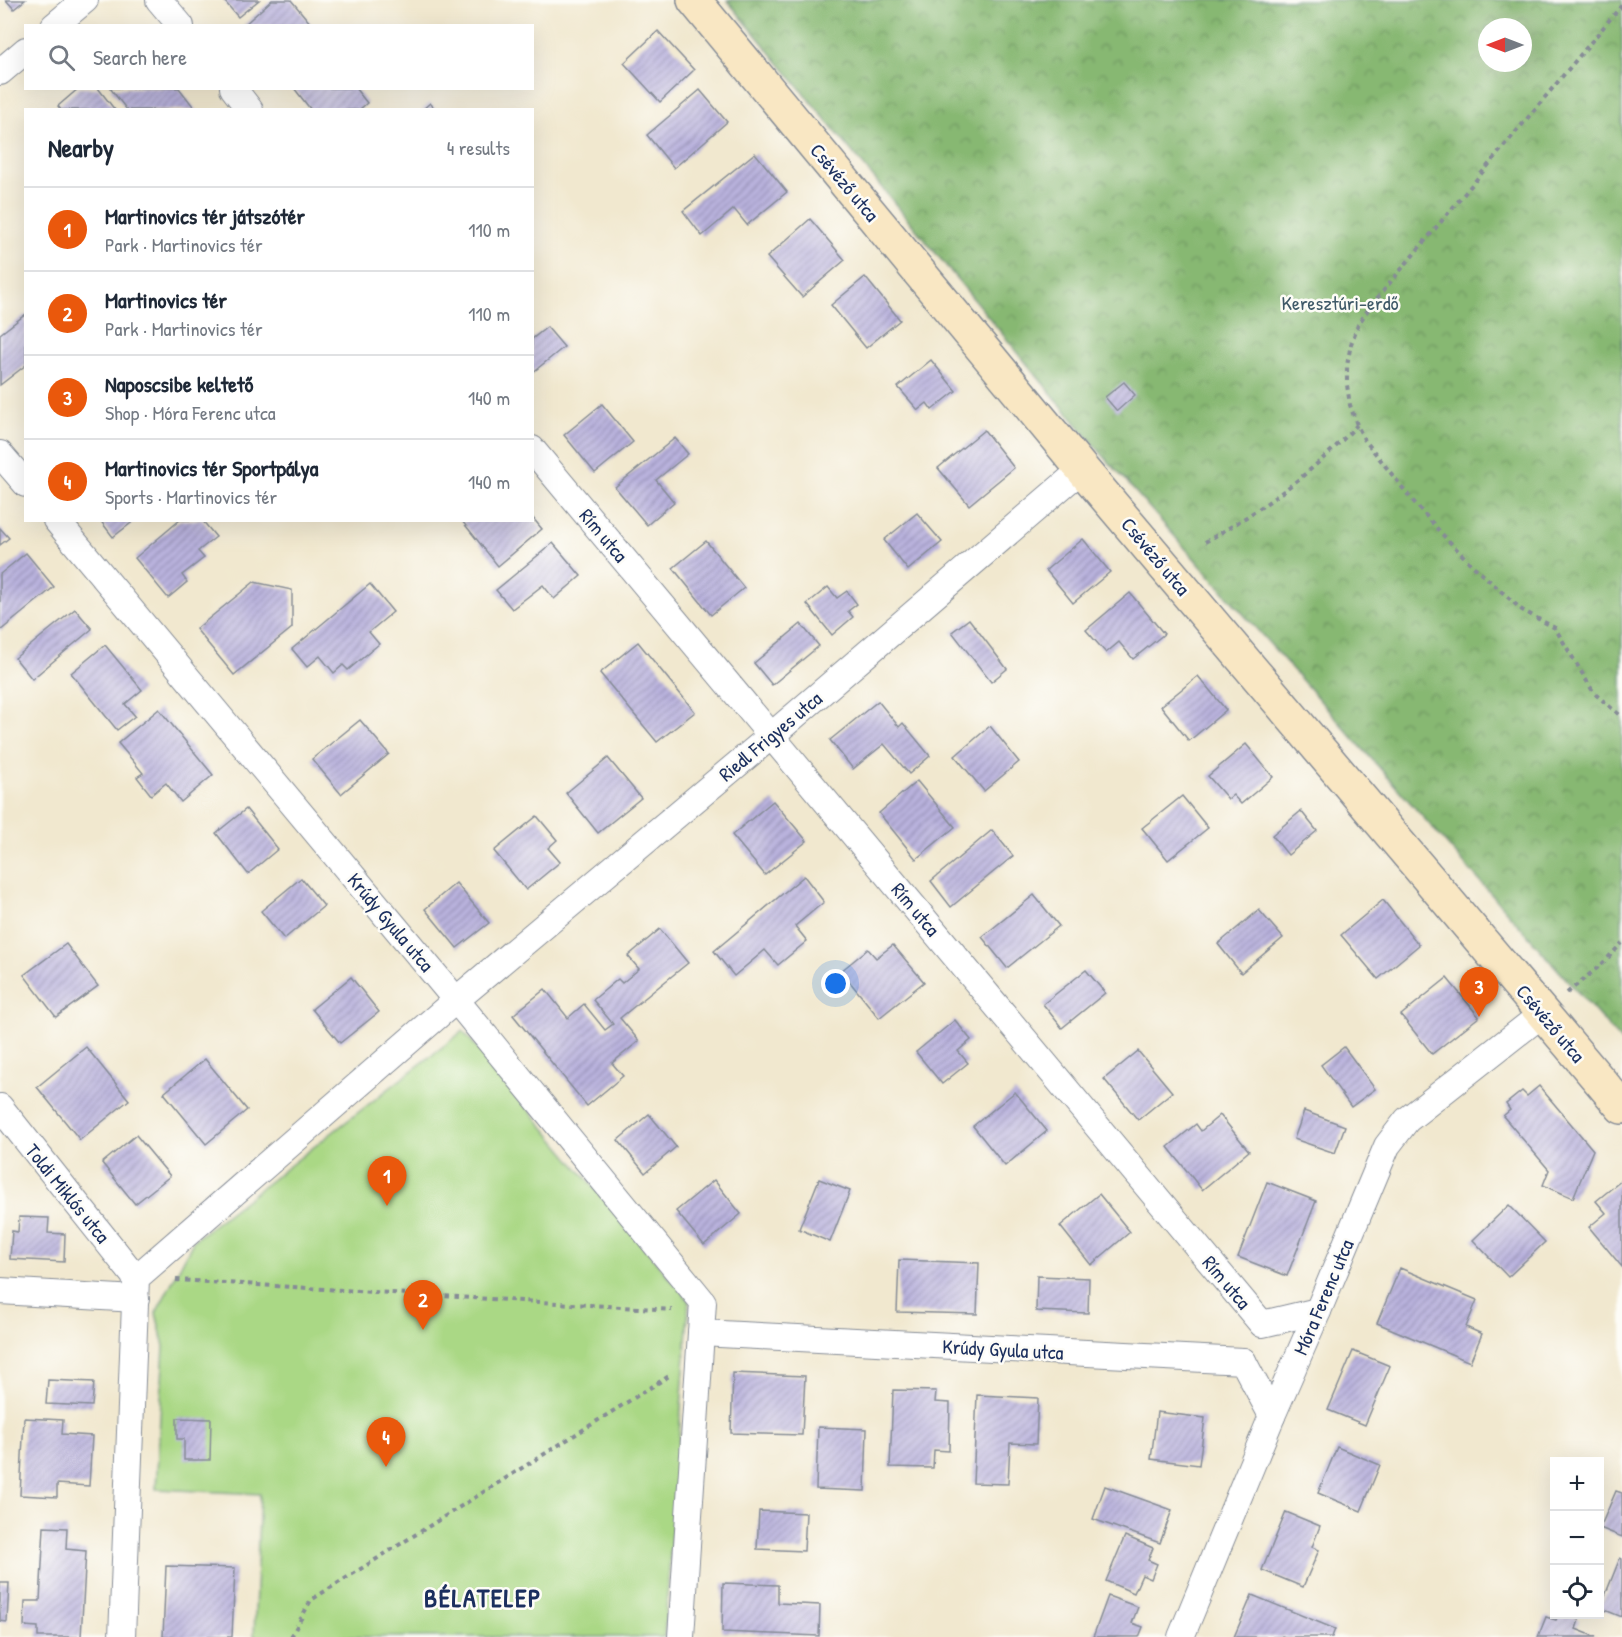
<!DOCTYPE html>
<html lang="en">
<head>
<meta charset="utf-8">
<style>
	body { margin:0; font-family:"Patrick Hand",sans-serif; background:#f6f6f7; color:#1f2937 }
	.controls { position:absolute; right:18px; bottom:18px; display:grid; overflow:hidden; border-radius:0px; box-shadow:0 6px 24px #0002 }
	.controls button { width:54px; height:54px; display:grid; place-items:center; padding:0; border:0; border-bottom:2px solid #e0e1e3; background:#fff; color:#1f2937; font:30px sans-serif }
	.compass { position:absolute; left:1478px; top:18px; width:54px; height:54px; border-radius:50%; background:#fff; box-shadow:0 6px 24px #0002; rotate:270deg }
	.you { position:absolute; left:836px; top:984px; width:21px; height:21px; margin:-15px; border:4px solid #fff; border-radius:50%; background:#1a73e8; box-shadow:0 0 0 9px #1a73e833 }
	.badge { display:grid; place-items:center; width:39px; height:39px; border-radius:50%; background:#ea580c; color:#fff; font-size:20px; font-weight:700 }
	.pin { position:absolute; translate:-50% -50px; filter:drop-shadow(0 2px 3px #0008) }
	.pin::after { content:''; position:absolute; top:32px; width:21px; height:18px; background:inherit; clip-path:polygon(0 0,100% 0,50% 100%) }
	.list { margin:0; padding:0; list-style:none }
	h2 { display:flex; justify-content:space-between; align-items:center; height:78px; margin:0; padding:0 24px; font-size:26px }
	h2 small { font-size:20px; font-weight:400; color:#747a83 }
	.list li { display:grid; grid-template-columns:39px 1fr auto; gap:18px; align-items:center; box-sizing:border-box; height:84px; padding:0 24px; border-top:2px solid #e0e1e3 }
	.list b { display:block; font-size:22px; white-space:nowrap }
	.list p { margin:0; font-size:20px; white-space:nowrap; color:#747a83 }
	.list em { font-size:20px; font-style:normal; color:#747a83 }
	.icon { flex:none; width:33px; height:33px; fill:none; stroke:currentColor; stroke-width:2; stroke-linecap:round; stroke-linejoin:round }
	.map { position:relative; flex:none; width:1622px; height:1637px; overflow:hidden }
	.search { position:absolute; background:#fff; box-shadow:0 6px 24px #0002; left:24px; top:24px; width:510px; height:66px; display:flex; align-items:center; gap:15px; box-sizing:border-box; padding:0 21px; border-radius:0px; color:#747a83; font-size:22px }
	.panel { position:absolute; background:#fff; box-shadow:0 6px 24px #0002; left:24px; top:108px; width:510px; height:414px; border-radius:0px }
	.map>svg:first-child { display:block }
	.forest { fill:url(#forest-crowns); stroke:#517468; stroke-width:1.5; fill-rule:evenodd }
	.park { fill:#aad885; stroke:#628472; stroke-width:1.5 }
	.building { fill:url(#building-hatch) }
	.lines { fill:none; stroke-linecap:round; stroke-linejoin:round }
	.street-casing { stroke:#868c96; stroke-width:28 }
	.secondary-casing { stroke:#868c96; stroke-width:36 }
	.path { stroke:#868c96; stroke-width:4; stroke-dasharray:4.5 4.5; stroke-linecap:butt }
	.street { stroke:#fff; stroke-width:26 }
	.secondary { stroke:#f9e7c3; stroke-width:33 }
	.labels { text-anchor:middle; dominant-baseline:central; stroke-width:5; stroke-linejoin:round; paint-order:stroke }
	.street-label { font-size:20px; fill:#1b2f5e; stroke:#fdfcf7 }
	.park-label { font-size:20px; fill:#3f5968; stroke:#fdfcf7 }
	.district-label { font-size:26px; font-weight:bold; letter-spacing:1.5px; fill:#1b2f5e; stroke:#fdfcf7 }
</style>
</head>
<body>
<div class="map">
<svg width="1622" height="1637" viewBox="0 0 1622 1637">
	<defs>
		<pattern id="forest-crowns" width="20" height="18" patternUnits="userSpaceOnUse" patternTransform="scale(1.5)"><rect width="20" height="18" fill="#87b872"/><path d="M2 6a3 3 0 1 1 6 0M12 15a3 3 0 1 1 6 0" fill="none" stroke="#6e9661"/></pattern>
		<pattern id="building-hatch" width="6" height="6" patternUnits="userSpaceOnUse" patternTransform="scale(1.5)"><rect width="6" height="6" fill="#b9b2dd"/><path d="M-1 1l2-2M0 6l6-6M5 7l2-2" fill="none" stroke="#9691b6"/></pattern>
	</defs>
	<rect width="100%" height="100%" fill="#fdfcf7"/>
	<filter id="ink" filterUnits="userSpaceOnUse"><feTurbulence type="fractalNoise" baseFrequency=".0167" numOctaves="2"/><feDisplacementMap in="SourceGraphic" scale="12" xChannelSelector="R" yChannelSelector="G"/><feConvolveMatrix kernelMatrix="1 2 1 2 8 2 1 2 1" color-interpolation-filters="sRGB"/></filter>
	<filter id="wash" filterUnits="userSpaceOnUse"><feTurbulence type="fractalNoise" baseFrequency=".008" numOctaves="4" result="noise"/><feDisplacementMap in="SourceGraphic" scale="24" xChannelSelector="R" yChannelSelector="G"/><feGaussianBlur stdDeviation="1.35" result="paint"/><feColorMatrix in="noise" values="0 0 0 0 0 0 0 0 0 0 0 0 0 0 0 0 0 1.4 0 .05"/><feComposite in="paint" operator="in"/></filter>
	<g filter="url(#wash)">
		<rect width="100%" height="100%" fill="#f1e8cf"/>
		<path class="forest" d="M727,0H1622V1042L1093,444ZM1487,27H1523V63H1487Z"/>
		<polygon class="park" points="463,1031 689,1301 664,1637 254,1637 260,1494 156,1489 164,1346 156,1313 194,1240"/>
		<g id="blocks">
			<g class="building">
				<polygon points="6,0 25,0 14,9"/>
				<polygon points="226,0 259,0 238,17 225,2"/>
				<polygon points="272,0 291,0 311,24 309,26 243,26"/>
				<polygon points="658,31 694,70 660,102 624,63"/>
				<polygon points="79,88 98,88 115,110 61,110 58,106"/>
				<polygon points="110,88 179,88 196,110 127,110"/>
				<polygon points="294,88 355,88 367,103 359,110 311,110"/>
				<polygon points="700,90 727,122 674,168 647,135"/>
				<polygon points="430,103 436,110 422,110"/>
				<polygon points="755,153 787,192 747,225 734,209 702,236 683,211"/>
				<polygon points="810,219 845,260 802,297 767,257"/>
				<polygon points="865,277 900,320 866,348 831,305"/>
				<polygon points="26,314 26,365 0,385 0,334"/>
				<polygon points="547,327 564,347 532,373 532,339"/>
				<polygon points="931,360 956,391 932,410 927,403 918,410 898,387"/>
				<polygon points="1124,382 1135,395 1117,411 1105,397"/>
				<polygon points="602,404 633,442 595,473 564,435"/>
				<polygon points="984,430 1014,468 969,505 938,468"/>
				<polygon points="675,438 688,454 656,480 674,502 647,525 615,487"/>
				<polygon points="917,513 942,542 908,570 884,540"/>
				<polygon points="532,517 542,529 498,566 462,521 532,520"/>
				<polygon points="100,520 135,520 113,537"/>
				<polygon points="180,520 202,520 216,537 198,551 204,558 182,575 187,582 168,598 135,558"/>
				<polygon points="0,528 9,538 0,545"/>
				<polygon points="1083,539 1110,572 1073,603 1046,570"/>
				<polygon points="706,541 744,588 711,615 673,568"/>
				<polygon points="553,543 581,576 554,599 543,585 512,609 496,590"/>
				<polygon points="26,553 54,587 0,631 0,574"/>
				<polygon points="254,582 292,590 292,628 234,675 196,629"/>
				<polygon points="370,584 393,612 369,632 379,644 348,670 343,665 334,673 320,656 307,667 292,649"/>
				<polygon points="828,587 837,598 847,591 857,604 848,611 853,617 832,635 807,604"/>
				<polygon points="1130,593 1164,634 1133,659 1119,642 1106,653 1086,630"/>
				<polygon points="75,609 92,629 32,679 15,658"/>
				<polygon points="969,619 1007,669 991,682 952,632"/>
				<polygon points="801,624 819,646 772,685 754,663"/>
				<polygon points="638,642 695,712 657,742 600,673"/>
				<polygon points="105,645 142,690 125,704 135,716 117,730 71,673"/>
				<polygon points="1198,676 1226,710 1189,741 1161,706"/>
				<polygon points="878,701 899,727 903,723 930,756 909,774 884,744 853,769 830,740"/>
				<polygon points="159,709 213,775 181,802 166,783 151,795 137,777 143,773 118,743"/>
				<polygon points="360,720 389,754 341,794 312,759"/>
				<polygon points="990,726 1019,762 984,791 955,756"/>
				<polygon points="1246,744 1273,777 1241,804 1233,795 1228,799 1208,776"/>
				<polygon points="608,758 641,798 598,833 566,793"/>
				<polygon points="917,781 955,827 916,859 879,813"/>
				<polygon points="1182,796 1208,828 1168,860 1142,828"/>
				<polygon points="773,801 807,841 765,875 732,835"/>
				<polygon points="246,809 278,849 248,874 216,833"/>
				<polygon points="1301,811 1317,831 1288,855 1272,835"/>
				<polygon points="537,816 557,840 548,848 560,862 526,890 494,851"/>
				<polygon points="992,830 1013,856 951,907 931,881"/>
				<polygon points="804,876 824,902 795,926 807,941 778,965 765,950 734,976 714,951"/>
				<polygon points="301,878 324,906 284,939 261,911"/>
				<polygon points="456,883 489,923 457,948 425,909"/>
				<polygon points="1034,895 1059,926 1007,968 982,937"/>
				<polygon points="1383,900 1419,945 1378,979 1341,935"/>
				<polygon points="1259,910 1283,938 1241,973 1218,944"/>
				<polygon points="660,929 688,963 620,1018 639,1041 612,1063 623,1076 587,1106 513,1015 545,989 568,1018 584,1004 605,1030 613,1024 593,1000 618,979 622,983 639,969 628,956"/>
				<polygon points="66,944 98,986 56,1017 24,975"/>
				<polygon points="893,945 924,982 879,1018 841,971 868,949 876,958"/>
				<polygon points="1086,970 1105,993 1062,1028 1043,1004"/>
				<polygon points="351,977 379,1012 340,1043 312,1009"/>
				<polygon points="1447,978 1479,1017 1432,1054 1401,1015"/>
				<polygon points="955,1020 971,1040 958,1051 968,1063 942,1084 916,1052"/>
				<polygon points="86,1047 129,1100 80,1140 37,1087"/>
				<polygon points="1344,1047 1375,1089 1351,1107 1321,1065"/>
				<polygon points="1138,1051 1172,1092 1138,1120 1104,1079"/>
				<polygon points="205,1059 247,1110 206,1144 164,1093"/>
				<polygon points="1539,1086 1593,1150 1573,1198 1543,1185 1549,1170 1503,1116 1510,1110 1506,1104 1522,1091 1527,1096"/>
				<polygon points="1015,1092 1047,1131 1005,1166 973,1126"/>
				<polygon points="1304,1111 1345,1126 1335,1153 1294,1139"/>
				<polygon points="649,1114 676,1147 645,1173 618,1140"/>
				<polygon points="1220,1115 1249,1151 1202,1190 1168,1147 1196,1124 1201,1131"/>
				<polygon points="136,1135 170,1176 135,1204 102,1163"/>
				<polygon points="819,1179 850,1191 830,1242 799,1229"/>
				<polygon points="714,1180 741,1214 704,1245 676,1211"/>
				<polygon points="1622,1180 1622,1267 1589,1227 1606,1213 1596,1201"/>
				<polygon points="1267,1182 1316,1201 1287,1276 1238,1257"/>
				<polygon points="1099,1194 1130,1232 1091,1265 1060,1226"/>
				<polygon points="1509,1205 1545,1242 1508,1277 1473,1240"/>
				<polygon points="19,1217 49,1218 48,1233 65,1234 64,1262 10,1259 12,1231 18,1232"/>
				<polygon points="899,1260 979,1263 977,1314 897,1312"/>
				<polygon points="1400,1268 1477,1300 1466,1327 1482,1334 1470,1362 1377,1323"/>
				<polygon points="1037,1276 1089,1278 1088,1313 1036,1311"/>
				<polygon points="1353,1351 1390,1366 1365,1425 1328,1410"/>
				<polygon points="733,1373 805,1376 802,1435 731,1433"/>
				<polygon points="48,1380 94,1382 92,1406 46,1404"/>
				<polygon points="893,1390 936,1391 935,1402 950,1403 949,1451 934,1450 933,1468 890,1467"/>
				<polygon points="977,1395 1038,1398 1036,1444 1010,1443 1008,1484 973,1483"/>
				<polygon points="1157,1412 1205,1418 1199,1465 1151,1459"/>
				<polygon points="24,1418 63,1420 62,1434 92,1436 89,1486 57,1484 57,1497 20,1495"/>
				<polygon points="177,1418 211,1419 210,1460 184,1460 184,1439 177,1439"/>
				<polygon points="818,1427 867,1429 865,1491 816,1489"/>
				<polygon points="1337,1447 1380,1465 1361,1511 1318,1493"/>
				<polygon points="1105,1486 1172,1510 1160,1543 1093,1519"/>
				<polygon points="1616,1491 1622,1493 1622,1537 1600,1528"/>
				<polygon points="759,1511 806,1513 804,1551 757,1549"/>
				<polygon points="1286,1512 1320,1526 1312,1547 1319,1550 1303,1587 1262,1570"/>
				<polygon points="44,1527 67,1528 66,1549 86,1551 81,1637 38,1637 38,1627 24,1626 25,1601 40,1601"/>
				<polygon points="1125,1536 1153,1548 1148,1560 1157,1564 1151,1579 1142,1575 1134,1593 1106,1581"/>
				<polygon points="1620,1558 1622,1559 1622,1617 1600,1608"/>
				<polygon points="166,1566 235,1568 232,1637 163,1637"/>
				<polygon points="0,1583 9,1583 7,1622 0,1621"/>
				<polygon points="723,1583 778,1585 778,1603 820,1605 819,1636 722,1632"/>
				<polygon points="1252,1595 1335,1629 1332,1637 1285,1637 1282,1636 1281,1637 1234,1637"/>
				<polygon points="1108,1596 1138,1607 1132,1623 1143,1627 1139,1637 1093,1637"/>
				<polygon points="1559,1614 1565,1614 1579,1620 1576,1629 1596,1637 1538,1637 1546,1617 1556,1620"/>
			</g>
		</g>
	</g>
	<g filter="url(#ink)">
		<use href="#blocks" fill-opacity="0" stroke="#868c96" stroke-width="1.5"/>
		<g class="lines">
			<g class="street-casing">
				<g id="street">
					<polyline points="159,0 181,26"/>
					<polyline points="54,26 85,0"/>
					<polyline points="0,72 26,50"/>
					<polyline points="233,88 250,110"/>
					<polyline points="532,449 1262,1324 1318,1311"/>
					<polyline points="0,454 26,484"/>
					<polyline points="56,520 456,1000 703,1302 681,1637"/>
					<polyline points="0,1107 136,1278"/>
					<polyline points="0,1291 136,1299"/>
					<polyline points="701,1333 1243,1361"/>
					<polyline points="1243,1361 1272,1416"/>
					<polyline points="122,1637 136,1278 456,1000 771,736 1082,469"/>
					<polyline points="1181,1637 1272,1416 1318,1311 1387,1146 1407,1120 1542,1014"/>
				</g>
			</g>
			<g class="secondary-casing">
				<polyline id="secondary" points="694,0 1082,469 1622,1107"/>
			</g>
			<g class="path">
				<polyline points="1622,5 1369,308 1358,325 1351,344 1347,365 1347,385 1350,405 1357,425 1364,439 1413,501 1442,534 1473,566 1522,610 1555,628 1594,693 1622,717"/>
				<path d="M1205,542C1263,509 1311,474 1357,425"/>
				<polyline points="1567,993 1602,964 1622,943"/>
				<polyline points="176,1280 672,1310"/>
				<polyline points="291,1637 311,1600 669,1376"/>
			</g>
			<use href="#street" class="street"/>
			<use href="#secondary" class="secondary"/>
		</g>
	</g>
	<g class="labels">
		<g class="street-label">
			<text transform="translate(845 182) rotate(50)">Csévéző utca</text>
			<text transform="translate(604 535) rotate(50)">Rím utca</text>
			<text transform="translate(1156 556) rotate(50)">Csévéző utca</text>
			<text transform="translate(770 736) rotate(-40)">Riedl Frigyes utca</text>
			<text transform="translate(916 909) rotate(50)">Rím utca</text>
			<text transform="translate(391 922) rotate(50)">Krúdy Gyula utca</text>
			<text transform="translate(1551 1023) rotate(50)">Csévéző utca</text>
			<text transform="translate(68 1193) rotate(51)">Toldi Miklós utca</text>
			<text transform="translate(1227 1282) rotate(50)">Rím utca</text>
			<text transform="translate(1323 1297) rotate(-67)">Móra Ferenc utca</text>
			<text transform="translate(1003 1349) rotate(3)">Krúdy Gyula utca</text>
		</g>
		<g class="park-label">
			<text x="1340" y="302">Keresztúri-erdő</text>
		</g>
		<g class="district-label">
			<text x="483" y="1597">BÉLATELEP</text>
		</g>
	</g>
</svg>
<div class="controls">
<button>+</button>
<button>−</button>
<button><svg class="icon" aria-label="locate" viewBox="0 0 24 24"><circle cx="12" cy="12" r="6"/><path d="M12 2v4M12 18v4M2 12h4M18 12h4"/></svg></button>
</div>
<svg class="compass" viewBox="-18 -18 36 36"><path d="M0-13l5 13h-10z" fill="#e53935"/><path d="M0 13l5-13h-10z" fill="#747a83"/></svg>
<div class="you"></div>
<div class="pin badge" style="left:387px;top:1206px">1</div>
<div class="pin badge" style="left:423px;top:1330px">2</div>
<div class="pin badge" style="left:1479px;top:1017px">3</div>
<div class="pin badge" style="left:386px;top:1467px">4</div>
<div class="search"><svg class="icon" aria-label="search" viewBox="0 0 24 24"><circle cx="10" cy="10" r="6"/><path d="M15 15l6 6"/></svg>Search here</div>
<section class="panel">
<h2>Nearby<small>4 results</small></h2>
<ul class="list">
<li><span class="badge">1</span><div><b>Martinovics tér játszótér</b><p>Park · Martinovics tér</p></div><em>110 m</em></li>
<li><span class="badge">2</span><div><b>Martinovics tér</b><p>Park · Martinovics tér</p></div><em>110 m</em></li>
<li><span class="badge">3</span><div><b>Naposcsibe keltető</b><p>Shop · Móra Ferenc utca</p></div><em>140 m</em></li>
<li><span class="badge">4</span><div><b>Martinovics tér Sportpálya</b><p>Sports · Martinovics tér</p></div><em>140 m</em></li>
</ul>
</section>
</div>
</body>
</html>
